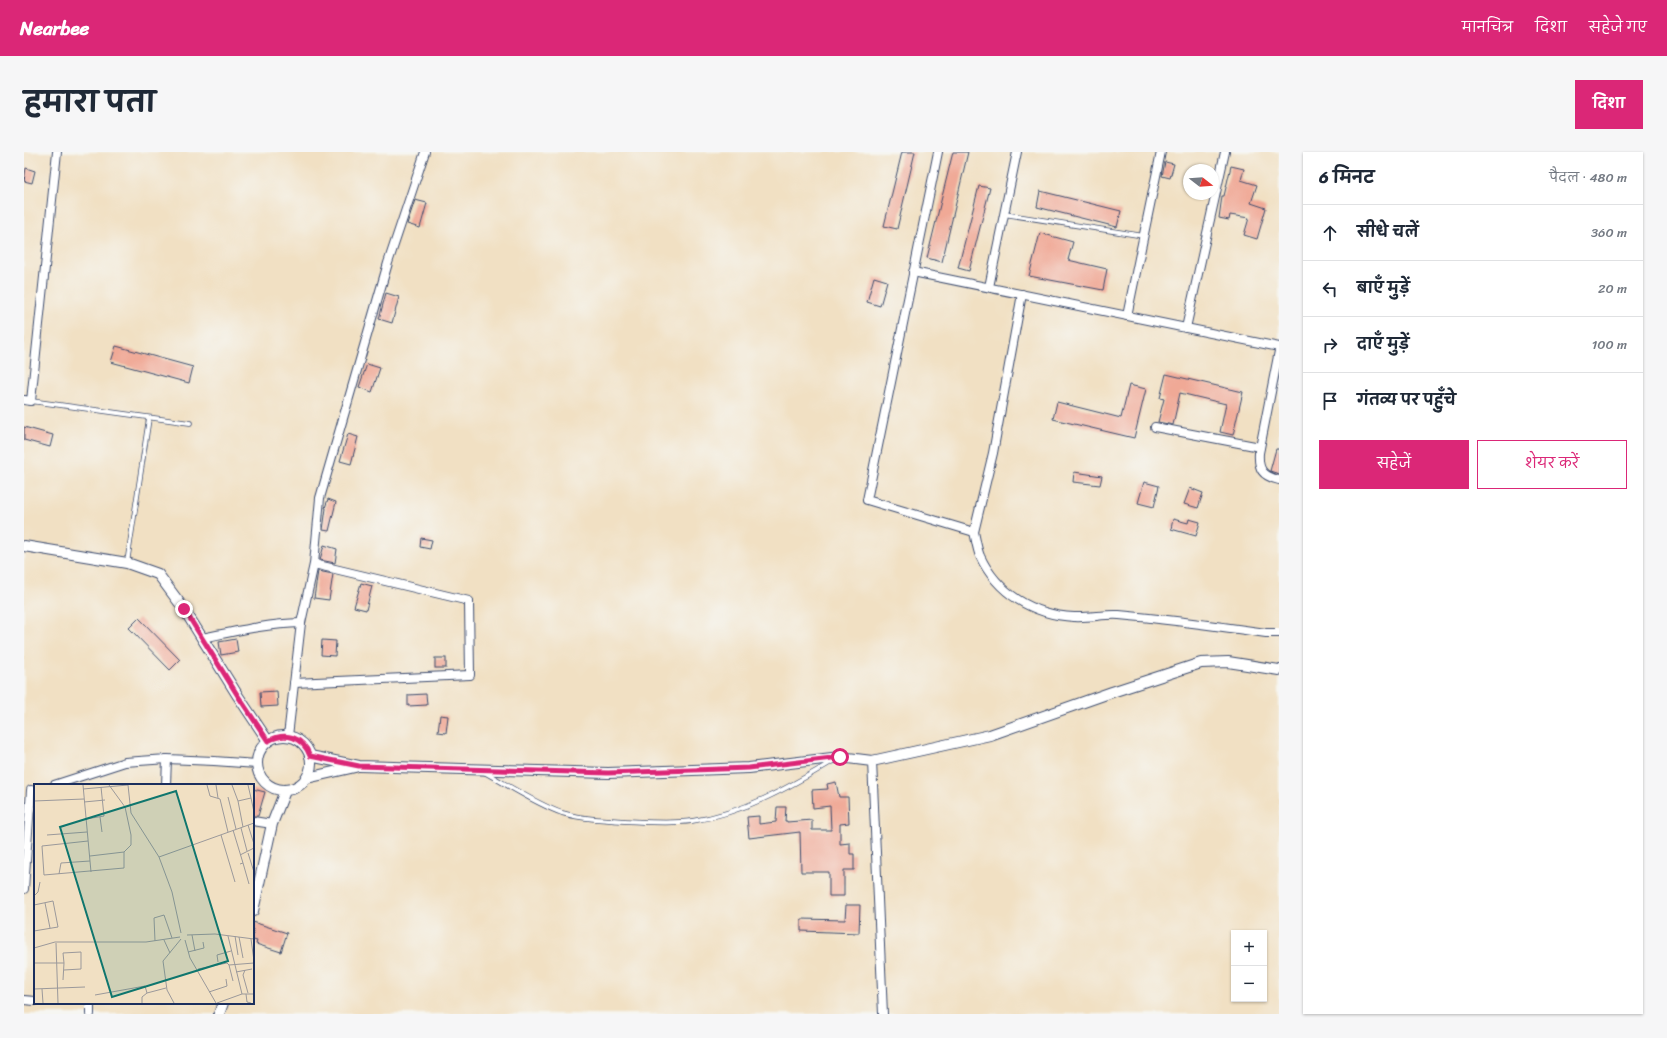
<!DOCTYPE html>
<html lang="hi">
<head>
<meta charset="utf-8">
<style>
	body { margin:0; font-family:Sriracha,"Playpen Sans Deva",sans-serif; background:#f6f6f7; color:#1f2937 }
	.controls { position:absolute; right:12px; bottom:12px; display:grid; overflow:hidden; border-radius:0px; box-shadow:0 1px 3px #0004 }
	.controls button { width:36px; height:36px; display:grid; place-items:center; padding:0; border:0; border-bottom:1px solid #e0e1e3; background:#fff; color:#1f2937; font:20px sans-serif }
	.compass { position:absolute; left:1159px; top:12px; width:36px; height:36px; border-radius:50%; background:#fff; box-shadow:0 1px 3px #0004; rotate:107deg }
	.stop { position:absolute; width:12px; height:12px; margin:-9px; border:3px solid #db2777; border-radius:50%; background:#fff }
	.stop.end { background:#db2777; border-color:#fff; box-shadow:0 1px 4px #0008 }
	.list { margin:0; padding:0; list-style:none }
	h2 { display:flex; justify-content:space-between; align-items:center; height:52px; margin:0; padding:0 16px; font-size:17px }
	h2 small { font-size:13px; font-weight:400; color:#747a83 }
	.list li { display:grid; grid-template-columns:26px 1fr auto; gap:12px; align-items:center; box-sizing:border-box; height:56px; padding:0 16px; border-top:1px solid #e0e1e3 }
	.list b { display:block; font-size:15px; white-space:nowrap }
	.list em { font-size:13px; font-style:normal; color:#747a83 }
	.actions { display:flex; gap:8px; padding:12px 16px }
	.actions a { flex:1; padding:9px 0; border:1px solid #db2777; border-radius:0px; text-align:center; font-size:14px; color:#db2777 }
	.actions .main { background:#db2777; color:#fff }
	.icon { flex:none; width:22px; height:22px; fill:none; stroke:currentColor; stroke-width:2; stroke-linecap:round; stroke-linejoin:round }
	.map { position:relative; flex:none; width:1255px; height:862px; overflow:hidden; border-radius:0px }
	header { display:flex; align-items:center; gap:24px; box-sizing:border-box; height:56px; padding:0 20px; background:#db2777; color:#fff }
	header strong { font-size:19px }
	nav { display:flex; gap:22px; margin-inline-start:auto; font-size:14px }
	.intro { display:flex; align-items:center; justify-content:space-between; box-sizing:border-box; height:96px; padding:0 24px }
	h1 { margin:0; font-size:28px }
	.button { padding:10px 18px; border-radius:0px; background:#db2777; color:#fff; font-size:14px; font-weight:700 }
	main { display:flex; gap:24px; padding:0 24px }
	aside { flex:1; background:#fff; border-radius:0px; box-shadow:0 1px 3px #0004 }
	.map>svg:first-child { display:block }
	.building { fill:#f0a996 }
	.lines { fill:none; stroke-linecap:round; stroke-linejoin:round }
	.service-casing { stroke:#3b4a6d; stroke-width:5.5 }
	.minor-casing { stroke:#3b4a6d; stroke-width:10 }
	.tertiary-casing { stroke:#3b4a6d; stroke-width:12 }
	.service { stroke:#fff; stroke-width:4 }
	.minor { stroke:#fff; stroke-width:8 }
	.tertiary { stroke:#fff; stroke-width:10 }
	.route { stroke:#db2777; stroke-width:5 }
	.inset-road { fill:none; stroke:#9b999b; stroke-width:1 }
	.view { fill:#0f766e; fill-opacity:0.15; stroke:#0f766e; stroke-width:2 }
	.inset-edge { fill:none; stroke:#1b2f5e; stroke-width:2 }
</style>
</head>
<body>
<header>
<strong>Nearbee</strong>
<nav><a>मानचित्र</a><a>दिशा</a><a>सहेजे गए</a></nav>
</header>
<div class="intro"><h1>हमारा पता</h1><a class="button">दिशा</a></div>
<main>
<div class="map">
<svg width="1255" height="862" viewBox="0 0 1255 862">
	<rect width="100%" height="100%" fill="#f6f6f2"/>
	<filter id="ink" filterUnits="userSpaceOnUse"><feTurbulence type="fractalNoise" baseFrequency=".025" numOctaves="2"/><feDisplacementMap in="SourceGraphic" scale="8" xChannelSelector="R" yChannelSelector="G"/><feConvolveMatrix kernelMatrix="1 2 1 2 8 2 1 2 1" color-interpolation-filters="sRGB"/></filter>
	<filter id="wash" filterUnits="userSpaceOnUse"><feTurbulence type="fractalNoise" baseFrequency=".012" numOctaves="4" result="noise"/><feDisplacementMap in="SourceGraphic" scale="16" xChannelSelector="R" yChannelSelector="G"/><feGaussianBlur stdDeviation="0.9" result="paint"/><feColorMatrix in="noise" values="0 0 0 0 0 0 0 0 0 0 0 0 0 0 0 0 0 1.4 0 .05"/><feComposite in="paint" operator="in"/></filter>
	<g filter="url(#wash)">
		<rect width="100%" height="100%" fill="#f1e0c3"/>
		<g id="blocks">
			<g class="building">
				<polygon points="878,0 891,0 873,77 860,74"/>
				<polygon points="929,0 944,0 918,110 903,106"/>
				<polygon points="1141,10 1150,12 1146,26 1138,24"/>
				<polygon points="1207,14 1220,17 1217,28 1233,33 1227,51 1242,56 1233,87 1220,83 1225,66 1206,63 1205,68 1195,66 1198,44 1200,44"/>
				<polygon points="2,16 11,19 8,31 0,29"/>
				<polygon points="955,34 966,36 945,119 934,116"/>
				<polygon points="1016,39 1097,59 1093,75 1013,55"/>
				<polygon points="391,48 403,51 396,76 383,72"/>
				<polygon points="1016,81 1049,90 1044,108 1083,117 1079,138 1005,124"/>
				<polygon points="850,125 863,129 856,154 843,150"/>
				<polygon points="362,141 375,145 368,171 355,167"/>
				<polygon points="92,194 169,215 165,231 87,210"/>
				<polygon points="343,212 356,216 348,240 335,235"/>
				<polygon points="1142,222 1219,240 1209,283 1196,280 1202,252 1156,241 1149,273 1134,270 1140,247 1136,246"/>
				<polygon points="1105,233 1122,237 1110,286 1029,267 1033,250 1097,266"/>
				<polygon points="0,275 29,283 26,295 0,288"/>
				<polygon points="324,282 334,285 327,312 316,309"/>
				<polygon points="1252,297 1255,297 1255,322 1246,319"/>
				<polygon points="1050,320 1078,324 1076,333 1049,330"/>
				<polygon points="1120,330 1135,334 1130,355 1114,351"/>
				<polygon points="1166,336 1179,341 1174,356 1160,352"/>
				<polygon points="304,347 312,350 305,379 299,378 302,356 301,356"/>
				<polygon points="1149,367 1164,371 1165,367 1176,370 1172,384 1147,377"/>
				<polygon points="397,386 408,388 406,397 396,395"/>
				<polygon points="300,393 313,397 311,411 296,408"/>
				<polygon points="294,419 309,422 305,448 290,446"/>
				<polygon points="337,431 348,434 342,458 330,455"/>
				<polygon points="115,466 156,508 146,518 105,476"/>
				<polygon points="212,487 214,500 197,503 195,490"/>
				<polygon points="298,488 312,489 311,504 297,503"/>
				<rect x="411" y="506" width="11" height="10"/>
				<polygon points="253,539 254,554 237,555 236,540"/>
				<polygon points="402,542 403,553 384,554 384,543"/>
				<polygon points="416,563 424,564 422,581 414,580"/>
				<polygon points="812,630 815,645 824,645 825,671 816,672 816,692 826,691 826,702 830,702 830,718 820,718 820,744 805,744 805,720 777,720 776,680 725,686 723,665 735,664 735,672 752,670 753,655 762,655 761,669 763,669 763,670 788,668 788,678 807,678 806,654 789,656 788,638 804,637 803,632"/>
				<polygon points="229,637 241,640 234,664 229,664"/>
				<polygon points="822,753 836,753 835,781 777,779 777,767 821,768"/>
				<polygon points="229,770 263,781 257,800 232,792 233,789 229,788"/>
			</g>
		</g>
	</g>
	<g filter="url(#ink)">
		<use href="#blocks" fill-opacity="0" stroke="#3b4a6d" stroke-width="1"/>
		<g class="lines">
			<g class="service-casing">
				<g id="service">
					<polyline points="980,62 1120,84"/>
					<polyline points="7,249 166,271"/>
					<polyline points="103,411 125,266"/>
					<path d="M460,620C484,633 512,652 538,661C558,667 580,668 601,669C623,670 646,672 668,669C720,661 764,636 809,609"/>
				</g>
			</g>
			<g class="minor-casing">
				<g id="minor">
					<polyline points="914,0 843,348 950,380 969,301 998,142"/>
					<polyline points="889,120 1255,195"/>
					<polyline points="965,135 993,0"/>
					<polyline points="1103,164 1137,0"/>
					<polyline points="1162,176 1201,0"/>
					<path d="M1255,199L1235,301C1234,317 1238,324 1255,328"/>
					<polyline points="0,248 7,249 33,0"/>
					<polyline points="1131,275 1236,295"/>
					<path d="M950,380C952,388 953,397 956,404C973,441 1009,463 1050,465C1065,466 1080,462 1095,463C1144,467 1193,474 1242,481H1255"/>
					<path d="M178,486C213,479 242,472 277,471"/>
					<polyline points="270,531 446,523 445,449 290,412"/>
					<polyline points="264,584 277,471 290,412 296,346 364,111 401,0"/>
					<polyline points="848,609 859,862"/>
					<polyline points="30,633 101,610 143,607 190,609 233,612"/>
					<polyline points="142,633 143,607"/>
					<polyline points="229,669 248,672"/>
					<polyline points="0,737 7,638"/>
					<polyline points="0,848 11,849"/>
					<polyline points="66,862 66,851"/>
				</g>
			</g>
			<g class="tertiary-casing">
				<g id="tertiary">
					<polyline points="0,394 103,411 134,422 160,457 214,544 244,589"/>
					<circle cx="260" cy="611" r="27"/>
					<polyline points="286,604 335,614 584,621 725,616 816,605 848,609 966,583 1088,540 1177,511 1204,510 1255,518"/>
					<polyline points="283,626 331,615"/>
					<polyline points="229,759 248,672 261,639"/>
					<polyline points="195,862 199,851"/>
				</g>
			</g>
			<use href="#service" class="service"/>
			<use href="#minor" class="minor"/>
			<use href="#tertiary" class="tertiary"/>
		</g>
	</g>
	<g class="lines" filter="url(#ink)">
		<path class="route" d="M160,457L214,544L244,589C262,579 279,585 286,604L335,614L584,621L725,616L816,605"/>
	</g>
	<g transform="translate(10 632)">
		<rect width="220" height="220" fill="#f1e0c3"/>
		<path class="inset-road" d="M49,1L57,88M75,1L91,23L97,51V61L90,68M94,1L97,29L125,73L138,108L147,149M173,1L176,12L186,15L194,48M182,1L184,14M198,1L204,17L217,14L220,28M214,1L217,14M49,5L94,1M194,13L202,45M0,17L50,15M204,17L209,43M50,18L71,16M66,33L68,48M52,35L70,32L67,3M214,41L220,60M207,44L213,67M199,46L209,79L206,80M13,51L53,48M187,51L201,98M54,57L8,62L10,91L90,84V68L56,72M214,69L220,88M206,71L220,64M125,73L220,39M209,79L215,100M25,90L27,79L56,77M0,112L4,108L6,98M11,119L16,144M0,121L19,117L24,143L0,147M153,151L181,150L220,155M158,151L161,167M194,152L208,210M201,152L204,171M205,153L209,174M217,155L220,177M130,156L136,169M151,156L156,174L182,219M121,157L120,134L130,131L138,154M22,159L24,219M0,164L21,158H112L146,153M154,168L170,164L169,158M184,178L183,171L197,167M0,179H30L29,169L47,168V185L30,186M195,181L199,197M164,185L193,179L195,181L220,179M211,186L209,191L214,209M202,188L218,185M29,196L30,179M0,205L51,203M8,205L9,219M175,208L193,202L192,195M212,210L213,218L217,219M61,211L111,202L113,209L132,204M108,219V213L113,209M140,219L133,206L129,177L147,155M183,219L208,210H220"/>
		<path class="view" d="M142,7L194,177L78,213L26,43Z"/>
		<rect width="220" height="220" class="inset-edge"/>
	</g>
</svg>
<div class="controls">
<button>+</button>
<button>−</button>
</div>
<svg class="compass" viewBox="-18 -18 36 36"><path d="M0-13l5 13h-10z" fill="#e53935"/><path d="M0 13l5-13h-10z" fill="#747a83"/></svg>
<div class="stop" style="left:816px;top:605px"></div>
<div class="stop end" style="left:160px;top:457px"></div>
</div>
<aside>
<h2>6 मिनट<small>पैदल · 480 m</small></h2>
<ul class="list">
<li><svg class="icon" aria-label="ahead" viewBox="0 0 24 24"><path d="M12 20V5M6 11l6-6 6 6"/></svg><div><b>सीधे चलें</b></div><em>360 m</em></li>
<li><svg class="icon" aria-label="left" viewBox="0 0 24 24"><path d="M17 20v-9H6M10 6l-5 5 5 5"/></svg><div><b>बाएँ मुड़ें</b></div><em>20 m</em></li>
<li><svg class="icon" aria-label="right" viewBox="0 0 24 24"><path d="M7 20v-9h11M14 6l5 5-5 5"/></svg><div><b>दाएँ मुड़ें</b></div><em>100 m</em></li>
<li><svg class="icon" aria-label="arrive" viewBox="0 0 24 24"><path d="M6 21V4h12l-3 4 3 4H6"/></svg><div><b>गंतव्य पर पहुँचे</b></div></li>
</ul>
<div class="actions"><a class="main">सहेजें</a><a>शेयर करें</a></div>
</aside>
</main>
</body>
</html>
